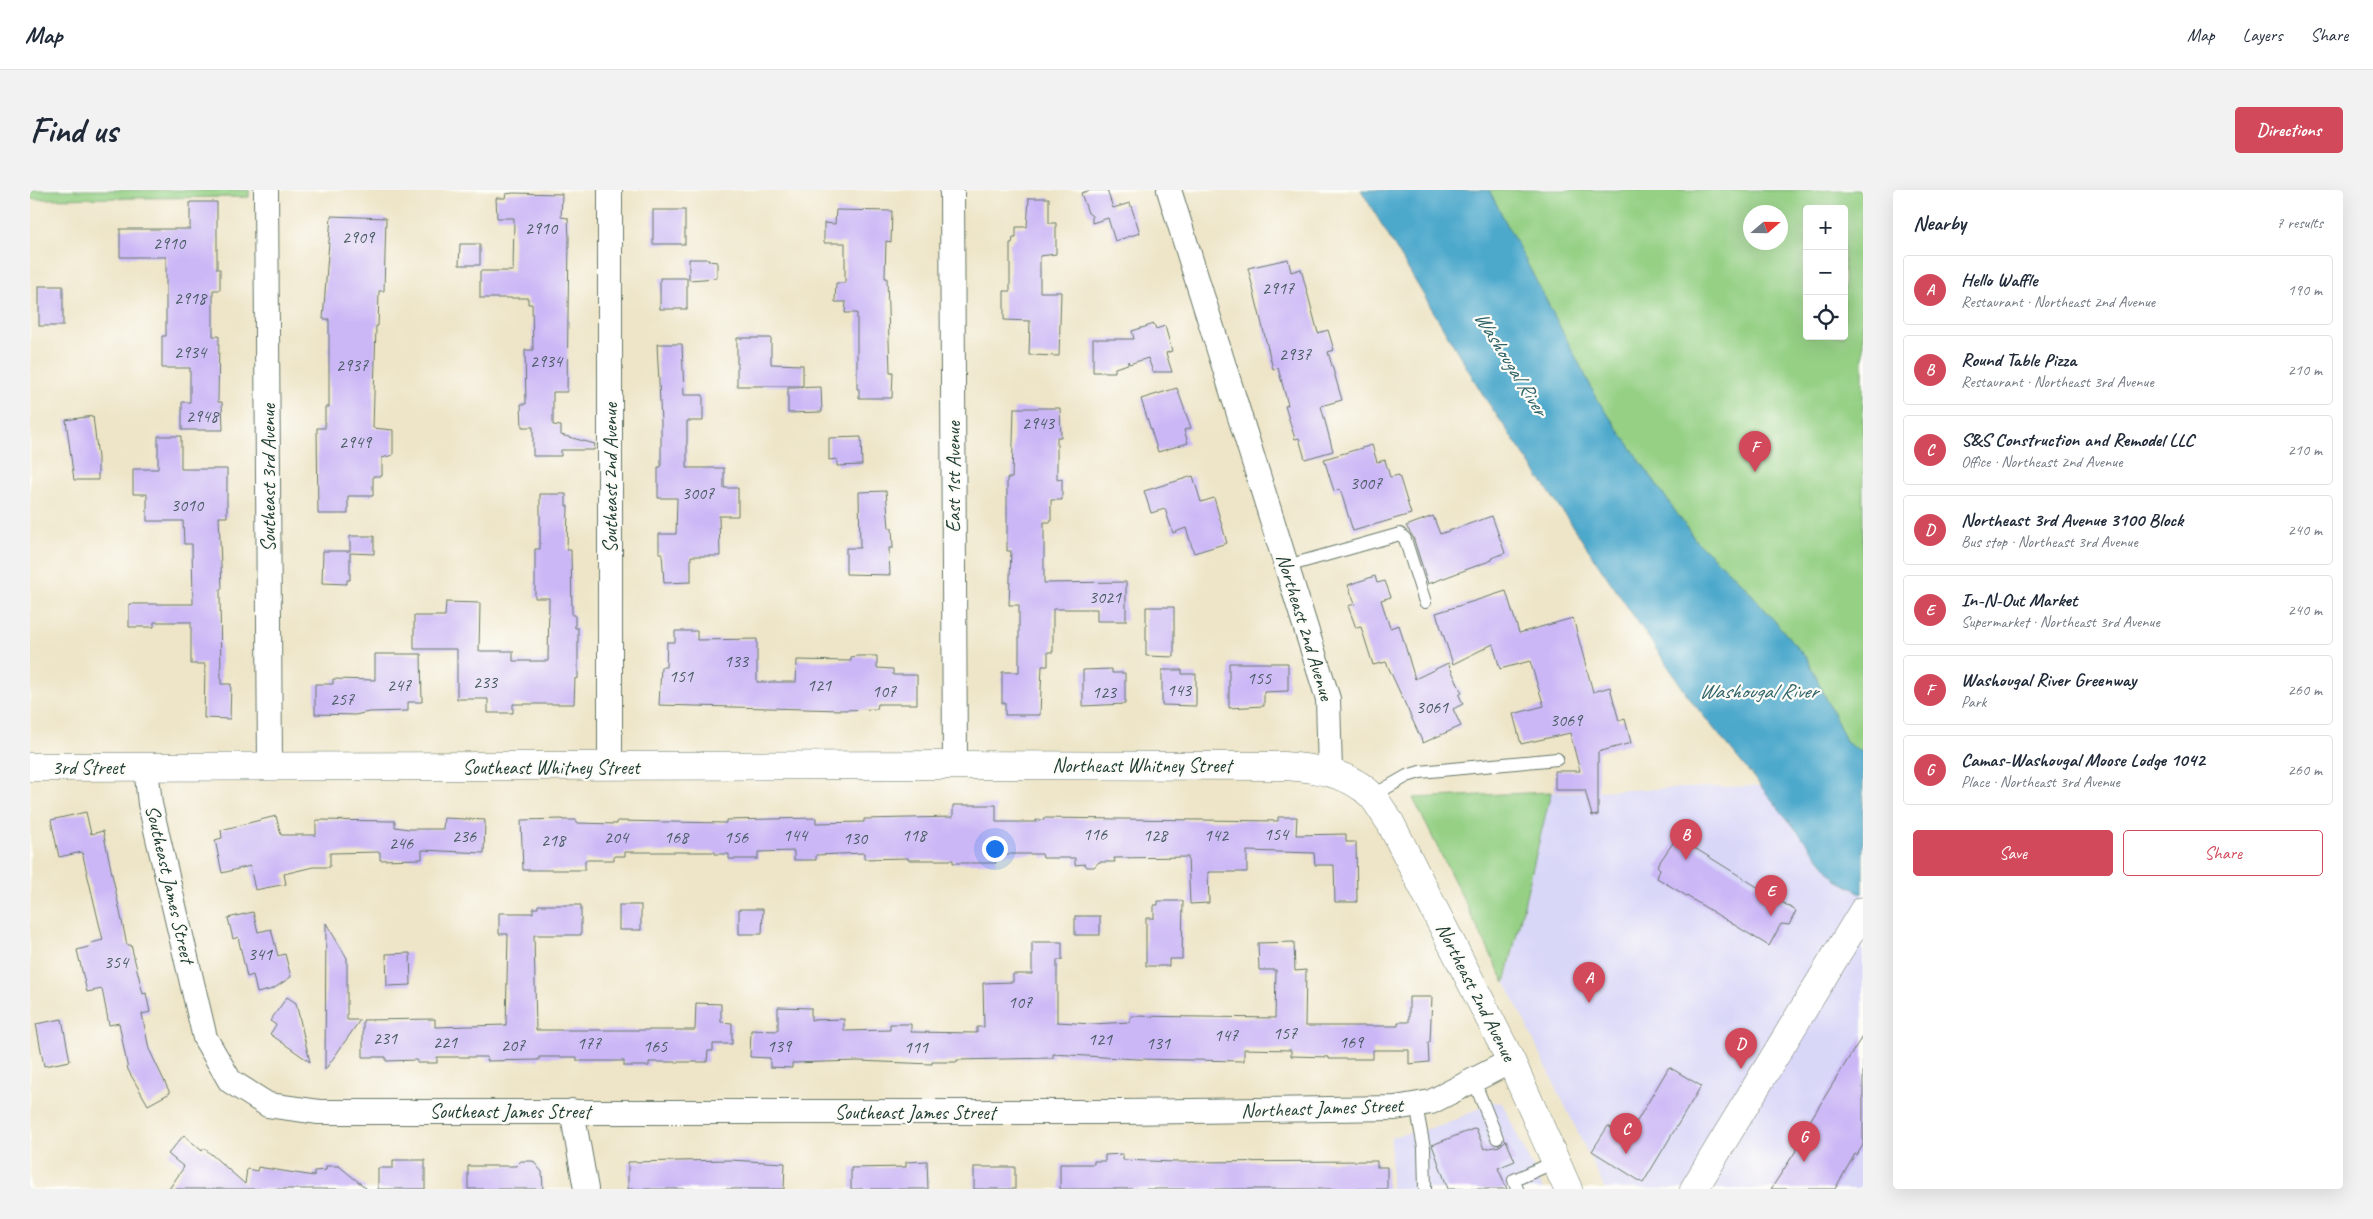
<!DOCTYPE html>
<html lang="en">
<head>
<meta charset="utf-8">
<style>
	body { margin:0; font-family:Caveat,sans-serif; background:#f2f2f3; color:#1f2937 }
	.controls { position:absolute; right:15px; top:15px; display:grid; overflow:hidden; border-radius:5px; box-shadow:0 5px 20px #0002 }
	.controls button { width:45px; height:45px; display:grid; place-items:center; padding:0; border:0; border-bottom:1px solid #e0e1e3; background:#fff; color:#1f2937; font:25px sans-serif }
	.compass { position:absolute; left:1713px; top:15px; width:45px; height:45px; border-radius:50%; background:#fff; box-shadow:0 5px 20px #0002; rotate:70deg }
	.you { position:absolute; left:964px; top:658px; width:18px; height:18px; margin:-12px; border:4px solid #fff; border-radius:50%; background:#1a73e8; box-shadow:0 0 0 8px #1a73e833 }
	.badge { display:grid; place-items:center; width:32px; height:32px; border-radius:50%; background:#d1495b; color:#fff; font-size:16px; font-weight:700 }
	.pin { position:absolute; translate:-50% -41px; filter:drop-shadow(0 1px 2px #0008) }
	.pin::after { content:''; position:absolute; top:26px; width:18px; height:15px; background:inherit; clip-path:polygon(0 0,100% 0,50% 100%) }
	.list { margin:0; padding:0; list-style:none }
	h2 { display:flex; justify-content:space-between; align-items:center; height:65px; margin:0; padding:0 20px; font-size:21px }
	h2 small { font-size:16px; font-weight:400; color:#747a83 }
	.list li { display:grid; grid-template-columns:32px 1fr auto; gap:15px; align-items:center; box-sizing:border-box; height:70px; margin:0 10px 10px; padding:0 10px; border:1px solid #e0e1e3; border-radius:5px }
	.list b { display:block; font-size:19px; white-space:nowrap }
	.list p { margin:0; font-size:16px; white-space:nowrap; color:#747a83 }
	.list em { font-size:16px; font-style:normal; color:#747a83 }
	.actions { display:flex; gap:10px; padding:15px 20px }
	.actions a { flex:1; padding:11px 0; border:1px solid #d1495b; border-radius:5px; text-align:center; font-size:18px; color:#d1495b }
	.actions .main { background:#d1495b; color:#fff }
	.icon { flex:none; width:28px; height:28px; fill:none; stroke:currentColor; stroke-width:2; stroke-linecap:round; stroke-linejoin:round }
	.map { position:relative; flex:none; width:1833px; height:999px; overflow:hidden; border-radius:5px }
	header { display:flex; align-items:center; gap:30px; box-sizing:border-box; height:70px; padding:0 25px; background:#fff; border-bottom:1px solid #e0e1e3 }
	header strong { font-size:24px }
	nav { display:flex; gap:28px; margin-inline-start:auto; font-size:18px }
	.intro { display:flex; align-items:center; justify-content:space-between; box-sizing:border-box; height:120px; padding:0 30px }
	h1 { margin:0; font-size:35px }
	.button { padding:12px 22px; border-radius:5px; background:#d1495b; color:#fff; font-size:18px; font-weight:700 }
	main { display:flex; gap:30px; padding:0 30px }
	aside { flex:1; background:#fff; border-radius:5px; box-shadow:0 5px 20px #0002 }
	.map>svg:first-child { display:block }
	.built { fill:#d9d7f8 }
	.green { fill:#95d085; stroke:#5a865c; fill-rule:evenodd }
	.water { fill:#4ea9cc; stroke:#367380 }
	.building { fill:#cbb7f6 }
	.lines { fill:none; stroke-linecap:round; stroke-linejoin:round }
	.lane-casing { stroke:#677868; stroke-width:14 }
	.street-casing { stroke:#677868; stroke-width:26 }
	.secondary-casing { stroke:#677868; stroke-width:29 }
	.primary-casing { stroke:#677868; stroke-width:29 }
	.lane { stroke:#fff; stroke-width:12 }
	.street { stroke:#fff; stroke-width:24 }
	.secondary { stroke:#fff; stroke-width:28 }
	.primary { stroke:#fff; stroke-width:28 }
	.labels { text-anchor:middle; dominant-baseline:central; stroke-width:4.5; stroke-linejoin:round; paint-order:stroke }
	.number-label { font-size:18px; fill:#4a5c64 }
	.street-label { font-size:20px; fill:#1f3d34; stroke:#fdfcf7 }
	.water-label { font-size:21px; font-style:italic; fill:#2f6369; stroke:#fdfcf7 }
</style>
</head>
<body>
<header>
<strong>Map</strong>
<nav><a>Map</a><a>Layers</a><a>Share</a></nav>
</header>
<div class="intro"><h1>Find us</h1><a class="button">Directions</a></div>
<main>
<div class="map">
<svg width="1833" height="999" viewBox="0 0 1833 999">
	<rect width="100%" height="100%" fill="#fdfcf7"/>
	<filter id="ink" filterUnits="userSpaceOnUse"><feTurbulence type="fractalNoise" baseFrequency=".02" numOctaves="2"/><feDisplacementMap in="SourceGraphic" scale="10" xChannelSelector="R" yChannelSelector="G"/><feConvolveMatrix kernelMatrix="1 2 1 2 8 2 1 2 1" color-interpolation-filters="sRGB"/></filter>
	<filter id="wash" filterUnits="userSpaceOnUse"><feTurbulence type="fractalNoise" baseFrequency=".0096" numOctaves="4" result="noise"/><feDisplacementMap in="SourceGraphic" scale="20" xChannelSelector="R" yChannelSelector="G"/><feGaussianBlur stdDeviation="1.12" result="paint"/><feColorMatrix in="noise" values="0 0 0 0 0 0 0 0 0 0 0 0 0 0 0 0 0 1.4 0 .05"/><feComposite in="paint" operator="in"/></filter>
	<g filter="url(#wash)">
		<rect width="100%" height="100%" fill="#eee5c8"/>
		<g class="built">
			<polygon points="1731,596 1807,690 1833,704 1833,999 1575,999 1476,793 1521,602"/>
			<polygon points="1462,912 1472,913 1513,999 1361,999 1361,947 1414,935"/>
		</g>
		<g class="green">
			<polygon points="0,0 219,0 219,7 0,9"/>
			<path d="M1459,0H1833V563L1817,553L1778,470L1713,394L1666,351L1569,212ZM1777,19H1814V146H1777ZM1720,22H1750V52H1720Z"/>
			<polygon points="1521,602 1475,793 1383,608"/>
		</g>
		<polygon class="water" points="1331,0 1459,0 1569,212 1666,351 1713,394 1778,470 1817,553 1833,563 1833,704 1807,690 1663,513 1455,208"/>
		<g id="blocks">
			<g class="building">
				<polygon points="1061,0 1077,0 1083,18 1100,13 1110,43 1085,51 1078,28 1062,33 1062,26 1058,23 1051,3"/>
				<polygon points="483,3 532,4 531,27 538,28 539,48 537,202 523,202 523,235 531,236 531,245 565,254 564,260 531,260 531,266 503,266 503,237 492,237 491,214 496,214 495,160 503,160 502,114 498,114 498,108 450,108 450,81 483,81 484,28 467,28 466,8 475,8 476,4"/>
				<polygon points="999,8 1019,8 1019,33 1026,33 1026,64 1010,66 1010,102 1031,102 1029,166 999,165 1000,131 974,130 974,101 980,101 980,53 982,53 983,48 986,48 986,37 997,37"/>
				<polygon points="160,12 187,12 187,79 190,79 190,100 183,100 183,146 189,146 188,212 192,212 193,240 152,240 152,212 160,212 160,178 132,178 132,146 136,146 136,67 90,67 90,39 160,39"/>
				<rect x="623" y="20" width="32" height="34"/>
				<polygon points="806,20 862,21 861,52 856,51 855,88 857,88 860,182 863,182 862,208 829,208 829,199 827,199 827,123 815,123 816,112 805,112 806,93 815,93 815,53 794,53 794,33 805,34"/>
				<polygon points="301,26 356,28 354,101 349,101 348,136 346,136 343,238 363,240 363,265 352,268 352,286 343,286 343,306 318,306 318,324 288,324 287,238 295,238 295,217 299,217 299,129 293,129"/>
				<polygon points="430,54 450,54 450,75 429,75"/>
				<polygon points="659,69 679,69 679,71 687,72 687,88 659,90"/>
				<polygon points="1258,69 1261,82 1271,79 1288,143 1298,140 1304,160 1298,162 1312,210 1291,216 1303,261 1275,269 1269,248 1265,249 1255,216 1258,215 1248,178 1243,179 1218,78"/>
				<rect x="630" y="88" width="27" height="31"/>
				<rect x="9" y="96" width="24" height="40"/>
				<polygon points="1124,134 1126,139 1135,136 1142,161 1136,163 1142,182 1123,182 1118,168 1099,174 1098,171 1098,174 1085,178 1085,182 1063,182 1063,149 1104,149 1102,141"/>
				<polygon points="707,148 741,148 741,174 773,175 773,196 707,196"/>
				<polygon points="627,154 652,154 654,205 673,205 673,231 657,231 657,278 694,278 694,298 708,298 708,326 689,326 690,366 661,366 661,392 634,393 632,363 629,363 629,344 646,344 647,308 628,308 628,277 631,277 631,232"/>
				<polygon points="791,197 792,222 758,223 758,198"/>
				<polygon points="1147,198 1161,238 1154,240 1158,253 1128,262 1111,209"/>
				<polygon points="984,218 1030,218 1031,247 1027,247 1027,290 1032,289 1032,310 1021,310 1021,332 1014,332 1014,393 1096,392 1096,431 1067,431 1067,419 1023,419 1023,462 1018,462 1018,476 1012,476 1010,525 975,525 975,513 972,513 972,482 989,482 989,415 979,415 981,361 977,361 977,288 982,288"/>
				<polygon points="63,226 68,268 68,290 44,290 36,230"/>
				<polygon points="128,246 151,246 151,279 197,279 197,327 189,327 192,399 190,399 191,494 201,494 200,529 174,528 175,474 161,474 161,432 124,432 124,437 99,437 99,414 163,414 162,354 154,354 153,331 117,331 117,304 103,304 103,279 128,279"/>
				<polygon points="831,247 832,275 807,276 807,269 799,270 799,248"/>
				<polygon points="1342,255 1347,272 1355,270 1360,287 1369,285 1381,324 1323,341 1310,299 1304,301 1294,269"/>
				<polygon points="1163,286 1171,312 1184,308 1197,353 1164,363 1156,338 1143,343 1135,319 1121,323 1114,301"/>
				<polygon points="856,301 859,338 862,338 863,358 859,358 860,385 816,384 816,358 830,358 829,302"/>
				<polygon points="510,304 536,304 536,316 538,316 537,360 541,360 542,425 545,425 545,438 548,438 548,489 545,488 544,514 483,514 483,523 458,523 458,509 427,509 427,459 384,459 384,426 415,426 416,412 450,413 449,461 483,461 483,471 518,471 519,408 505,408 505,359 510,359"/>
				<polygon points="1403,326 1410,344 1462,326 1475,363 1461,368 1462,370 1398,394 1383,347 1376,336"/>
				<polygon points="320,346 344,346 344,364 320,363 320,390 317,390 317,394 292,393 293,361 320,361"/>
				<polygon points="1345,386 1347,393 1355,391 1361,407 1351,410 1360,438 1369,435 1385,489 1418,473 1432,503 1429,505 1433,514 1423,519 1431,536 1393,553 1356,472 1343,475 1331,437 1326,438 1318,416 1325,414 1318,395"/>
				<polygon points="1476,401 1489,443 1543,428 1563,502 1580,497 1589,531 1595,529 1601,553 1568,562 1568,625 1562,626 1555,600 1525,600 1525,581 1550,581 1540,543 1491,554 1483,524 1514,516 1500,471 1470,479 1463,454 1423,474 1406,423"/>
				<polygon points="1116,417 1144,417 1144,467 1116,466"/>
				<polygon points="645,441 667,441 667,450 727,449 727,492 766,492 767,470 821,471 821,467 827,466 847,466 847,478 863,479 863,485 887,485 887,514 848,514 847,519 811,520 629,515 631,477 636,477 637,452 645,452"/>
				<polygon points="345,464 391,464 392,512 378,512 378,521 339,522 325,525 285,524 285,494 303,494 303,489 345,490"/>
				<polygon points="1199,473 1258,473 1258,501 1234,502 1234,516 1199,518"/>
				<polygon points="1082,479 1082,483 1095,483 1095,514 1053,516 1053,480"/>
				<polygon points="1132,480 1152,480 1152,484 1166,484 1166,516 1132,515"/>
				<polygon points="923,615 966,615 966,632 1006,632 1006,630 1014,630 1014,628 1248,631 1248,627 1267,627 1266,645 1316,644 1316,652 1326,652 1327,712 1305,712 1304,675 1285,675 1284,663 1217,661 1217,682 1178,682 1179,713 1160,714 1158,667 1084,668 1085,672 1069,672 1064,677 1057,677 1055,674 1045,675 1045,668 1013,668 1012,664 966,664 966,673 923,673 923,670 878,670 878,668 834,669 834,663 786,665 786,670 764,670 764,661 728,662 728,669 699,669 699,664 685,664 685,662 595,662 595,666 584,666 584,670 555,670 555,680 493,680 491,630 533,629 533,630 546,630 546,633 587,634 587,631 696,633 696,630 786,628 786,633 834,632 834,629 923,627"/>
				<polygon points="56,622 61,644 73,641 97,755 101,755 113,804 116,803 120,822 112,824 119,859 140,903 118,915 98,880 89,833 79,835 72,799 57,802 47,760 62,756 61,753 73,750 52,662 29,667 21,630"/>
				<polygon points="246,626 251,645 286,645 286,630 365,631 365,637 379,639 413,639 414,628 455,630 454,663 392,660 392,669 390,669 350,670 350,662 300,663 300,677 283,677 254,684 256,694 225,700 220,676 192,683 185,650 192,648 191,640"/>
				<polygon points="1647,647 1766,721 1759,735 1751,734 1739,756 1627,688 1630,679 1627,676"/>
				<polygon points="1128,711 1153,711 1152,769 1139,769 1139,776 1116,776 1116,728 1124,728 1124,715 1128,715"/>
				<polygon points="508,715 551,715 551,745 504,745 506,840 665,840 666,813 691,814 691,832 702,833 702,854 683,854 683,861 678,861 677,872 619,872 619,876 594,876 594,871 547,871 547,867 509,867 509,870 457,871 457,867 407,867 407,873 387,873 387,870 356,871 356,867 333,867 333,830 405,829 405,837 476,835 478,744 469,744 469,723 503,723 503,718 508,718"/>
				<rect x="589" y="715" width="22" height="25"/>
				<polygon points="709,719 733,719 732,744 709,744"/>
				<polygon points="223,722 228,742 241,739 248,766 255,764 261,787 243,799 227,803 223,785 217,787 208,747 203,749 198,728"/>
				<rect x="1045" y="726" width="25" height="19"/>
				<polygon points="296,733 317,768 317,830 330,830 295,880"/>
				<polygon points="1002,752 1032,752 1032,770 1027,770 1027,832 1063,834 1100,832 1101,826 1245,828 1246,780 1229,780 1228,753 1264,752 1265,781 1276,780 1275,836 1368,836 1368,832 1379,832 1379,807 1402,807 1400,852 1398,852 1399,872 1379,874 1379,860 1343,860 1343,869 1299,869 1299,867 1261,866 1261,860 1214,859 1214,871 1107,869 1023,864 1023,868 927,870 927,872 902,872 902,874 828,871 762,873 762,878 740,877 740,868 720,867 721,840 748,841 748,817 781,818 781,830 814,829 814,841 860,840 860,834 881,834 881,842 947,843 947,837 954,837 953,793 983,792 983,784 1002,784"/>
				<polygon points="380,763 381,795 357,796 356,764"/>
				<polygon points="257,807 266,813 280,872 240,844 246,835 240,831"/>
				<polygon points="32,829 40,871 14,876 6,834"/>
				<polygon points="1833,845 1833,955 1827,965 1825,964 1805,999 1741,999 1782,936 1778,934"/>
				<polygon points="1639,877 1671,896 1613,993 1562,961 1578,936 1597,948"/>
				<polygon points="1446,938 1454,959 1470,956 1476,950 1485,971 1468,978 1477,999 1418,999 1402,955"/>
				<polygon points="154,945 172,961 174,958 215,994 217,979 227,981 228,977 284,986 284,981 296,980 296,976 309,976 337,999 139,999 154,977 138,964"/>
				<polygon points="1093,964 1093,970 1145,972 1347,971 1347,977 1357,977 1357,999 1030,999 1030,974 1064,974 1064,971 1075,971 1075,965"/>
				<polygon points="363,970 395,970 395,999 348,999 348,978 363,978"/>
				<polygon points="699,970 755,973 754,999 598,999 598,972"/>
				<polygon points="491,971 503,971 512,982 513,999 438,999 438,976 486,976"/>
				<polygon points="897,971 898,999 821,999 821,978 876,977 876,972"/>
				<rect x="944" y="977" width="41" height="22"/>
			</g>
		</g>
	</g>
	<g filter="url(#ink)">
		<use href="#blocks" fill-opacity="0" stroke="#677868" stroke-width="1"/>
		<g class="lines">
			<g class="lane-casing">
				<g id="lane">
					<polyline points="1257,376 1370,344 1375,349 1395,412"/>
					<polyline points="1342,606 1377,586 1390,582 1527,569"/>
					<polyline points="1444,891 1467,948"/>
					<polyline points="1386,915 1394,958 1395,999"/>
					<polyline points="1487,999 1484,990 1525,972"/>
				</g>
			</g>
			<g class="street-casing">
				<g id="street">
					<polyline points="236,0 240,576"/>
					<polyline points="922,0 925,575"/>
					<polyline points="1139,0 1298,509 1300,582"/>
					<polyline points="580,577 580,0"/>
					<polyline points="116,578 120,614 175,848 200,891 238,915 289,922 1093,922 1365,918 1401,912 1481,871"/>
					<polyline points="542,921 556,999"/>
				</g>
			</g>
			<g class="secondary-casing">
				<path id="secondary" d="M0,577L925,575L1254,576C1285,578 1320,583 1342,606C1349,614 1354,624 1360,632L1481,871L1538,999"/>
			</g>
			<g class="primary-casing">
				<polyline id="primary" points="1664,999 1833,721"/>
			</g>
			<use href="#lane" class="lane"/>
			<use href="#street" class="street"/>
			<use href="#secondary" class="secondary"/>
			<use href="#primary" class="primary"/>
		</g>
	</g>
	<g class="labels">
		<g class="number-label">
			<text x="511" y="38">2910</text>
			<text x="328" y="47">2909</text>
			<text x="139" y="53">2910</text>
			<text x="1248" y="98">2917</text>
			<text x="160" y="108">2918</text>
			<text x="160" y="162">2934</text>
			<text x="1265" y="164">2937</text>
			<text x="516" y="171">2934</text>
			<text x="322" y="175">2937</text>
			<text x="172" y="226">2948</text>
			<text x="1008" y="233">2943</text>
			<text x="325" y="252">2949</text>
			<text x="1336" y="293">3007</text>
			<text x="668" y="303">3007</text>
			<text x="157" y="315">3010</text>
			<text x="1075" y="407">3021</text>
			<text x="706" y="471">133</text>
			<text x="651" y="486">151</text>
			<text x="1229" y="488">155</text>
			<text x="455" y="492">233</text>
			<text x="369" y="495">247</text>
			<text x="789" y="495">121</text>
			<text x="1149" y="500">143</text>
			<text x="854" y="501">107</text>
			<text x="1074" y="502">123</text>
			<text x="312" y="509">257</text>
			<text x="1402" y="517">3061</text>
			<text x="1536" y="530">3069</text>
			<text x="1065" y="644">116</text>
			<text x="1246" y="644">154</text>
			<text x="765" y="645">144</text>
			<text x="884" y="645">118</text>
			<text x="1125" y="645">128</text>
			<text x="1186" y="645">142</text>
			<text x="434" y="646">236</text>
			<text x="586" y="647">204</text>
			<text x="646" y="647">168</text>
			<text x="706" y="647">156</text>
			<text x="825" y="648">130</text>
			<text x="523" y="650">218</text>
			<text x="371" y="653">246</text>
			<text x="230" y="764">341</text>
			<text x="86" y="772">354</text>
			<text x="990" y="812">107</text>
			<text x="1255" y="843">157</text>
			<text x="1196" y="845">147</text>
			<text x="355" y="848">231</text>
			<text x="1070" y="849">121</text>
			<text x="415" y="852">221</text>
			<text x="1321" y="852">169</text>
			<text x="559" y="853">177</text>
			<text x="1128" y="853">131</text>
			<text x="483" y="855">207</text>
			<text x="625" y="856">165</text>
			<text x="749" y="856">139</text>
			<text x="886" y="857">111</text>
		</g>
		<g class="street-label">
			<text transform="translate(923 287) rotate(-90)">East 1st Avenue</text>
			<text transform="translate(238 288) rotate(-90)">Southeast 3rd Avenue</text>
			<text transform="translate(580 288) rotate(-90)">Southeast 2nd Avenue</text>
			<text transform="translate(1275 437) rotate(73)">Northeast 2nd Avenue</text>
			<text x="1112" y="575">Northeast Whitney Street</text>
			<text x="58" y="577">3rd Street</text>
			<text x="521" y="577">Southeast Whitney Street</text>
			<text transform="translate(140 694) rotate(77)">Southeast James Street</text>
			<text transform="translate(1446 802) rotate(63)">Northeast 2nd Avenue</text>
			<text transform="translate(1292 918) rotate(-2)">Northeast James Street</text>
			<text x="480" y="921">Southeast James Street</text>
			<text x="885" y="922">Southeast James Street</text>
		</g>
		<g class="water-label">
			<text transform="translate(1481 173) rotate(58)">Washougal River</text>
			<text x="1728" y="501">Washougal River</text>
		</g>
	</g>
</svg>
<div class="controls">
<button>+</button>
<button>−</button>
<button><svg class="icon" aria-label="locate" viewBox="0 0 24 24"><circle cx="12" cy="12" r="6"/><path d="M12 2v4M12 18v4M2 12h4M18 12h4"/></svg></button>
</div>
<svg class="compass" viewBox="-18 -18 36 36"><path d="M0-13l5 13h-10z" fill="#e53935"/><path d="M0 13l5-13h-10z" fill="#747a83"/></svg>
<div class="you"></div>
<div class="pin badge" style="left:1559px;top:813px">A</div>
<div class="pin badge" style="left:1656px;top:670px">B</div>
<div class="pin badge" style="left:1596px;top:964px">C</div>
<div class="pin badge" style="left:1711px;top:879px">D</div>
<div class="pin badge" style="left:1741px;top:726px">E</div>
<div class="pin badge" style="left:1725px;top:282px">F</div>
<div class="pin badge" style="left:1774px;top:972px">G</div>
</div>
<aside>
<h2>Nearby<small>7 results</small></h2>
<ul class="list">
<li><span class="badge">A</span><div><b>Hello Waffle</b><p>Restaurant · Northeast 2nd Avenue</p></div><em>190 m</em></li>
<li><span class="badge">B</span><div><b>Round Table Pizza</b><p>Restaurant · Northeast 3rd Avenue</p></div><em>210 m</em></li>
<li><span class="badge">C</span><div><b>S&amp;S Construction and Remodel LLC</b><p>Office · Northeast 2nd Avenue</p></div><em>210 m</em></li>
<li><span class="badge">D</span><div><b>Northeast 3rd Avenue 3100 Block</b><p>Bus stop · Northeast 3rd Avenue</p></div><em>240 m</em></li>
<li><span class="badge">E</span><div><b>In-N-Out Market</b><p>Supermarket · Northeast 3rd Avenue</p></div><em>240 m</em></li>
<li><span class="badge">F</span><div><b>Washougal River Greenway</b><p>Park</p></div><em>260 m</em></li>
<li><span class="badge">G</span><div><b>Camas-Washougal Moose Lodge 1042</b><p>Place · Northeast 3rd Avenue</p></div><em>260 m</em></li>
</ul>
<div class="actions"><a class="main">Save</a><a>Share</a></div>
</aside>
</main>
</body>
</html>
